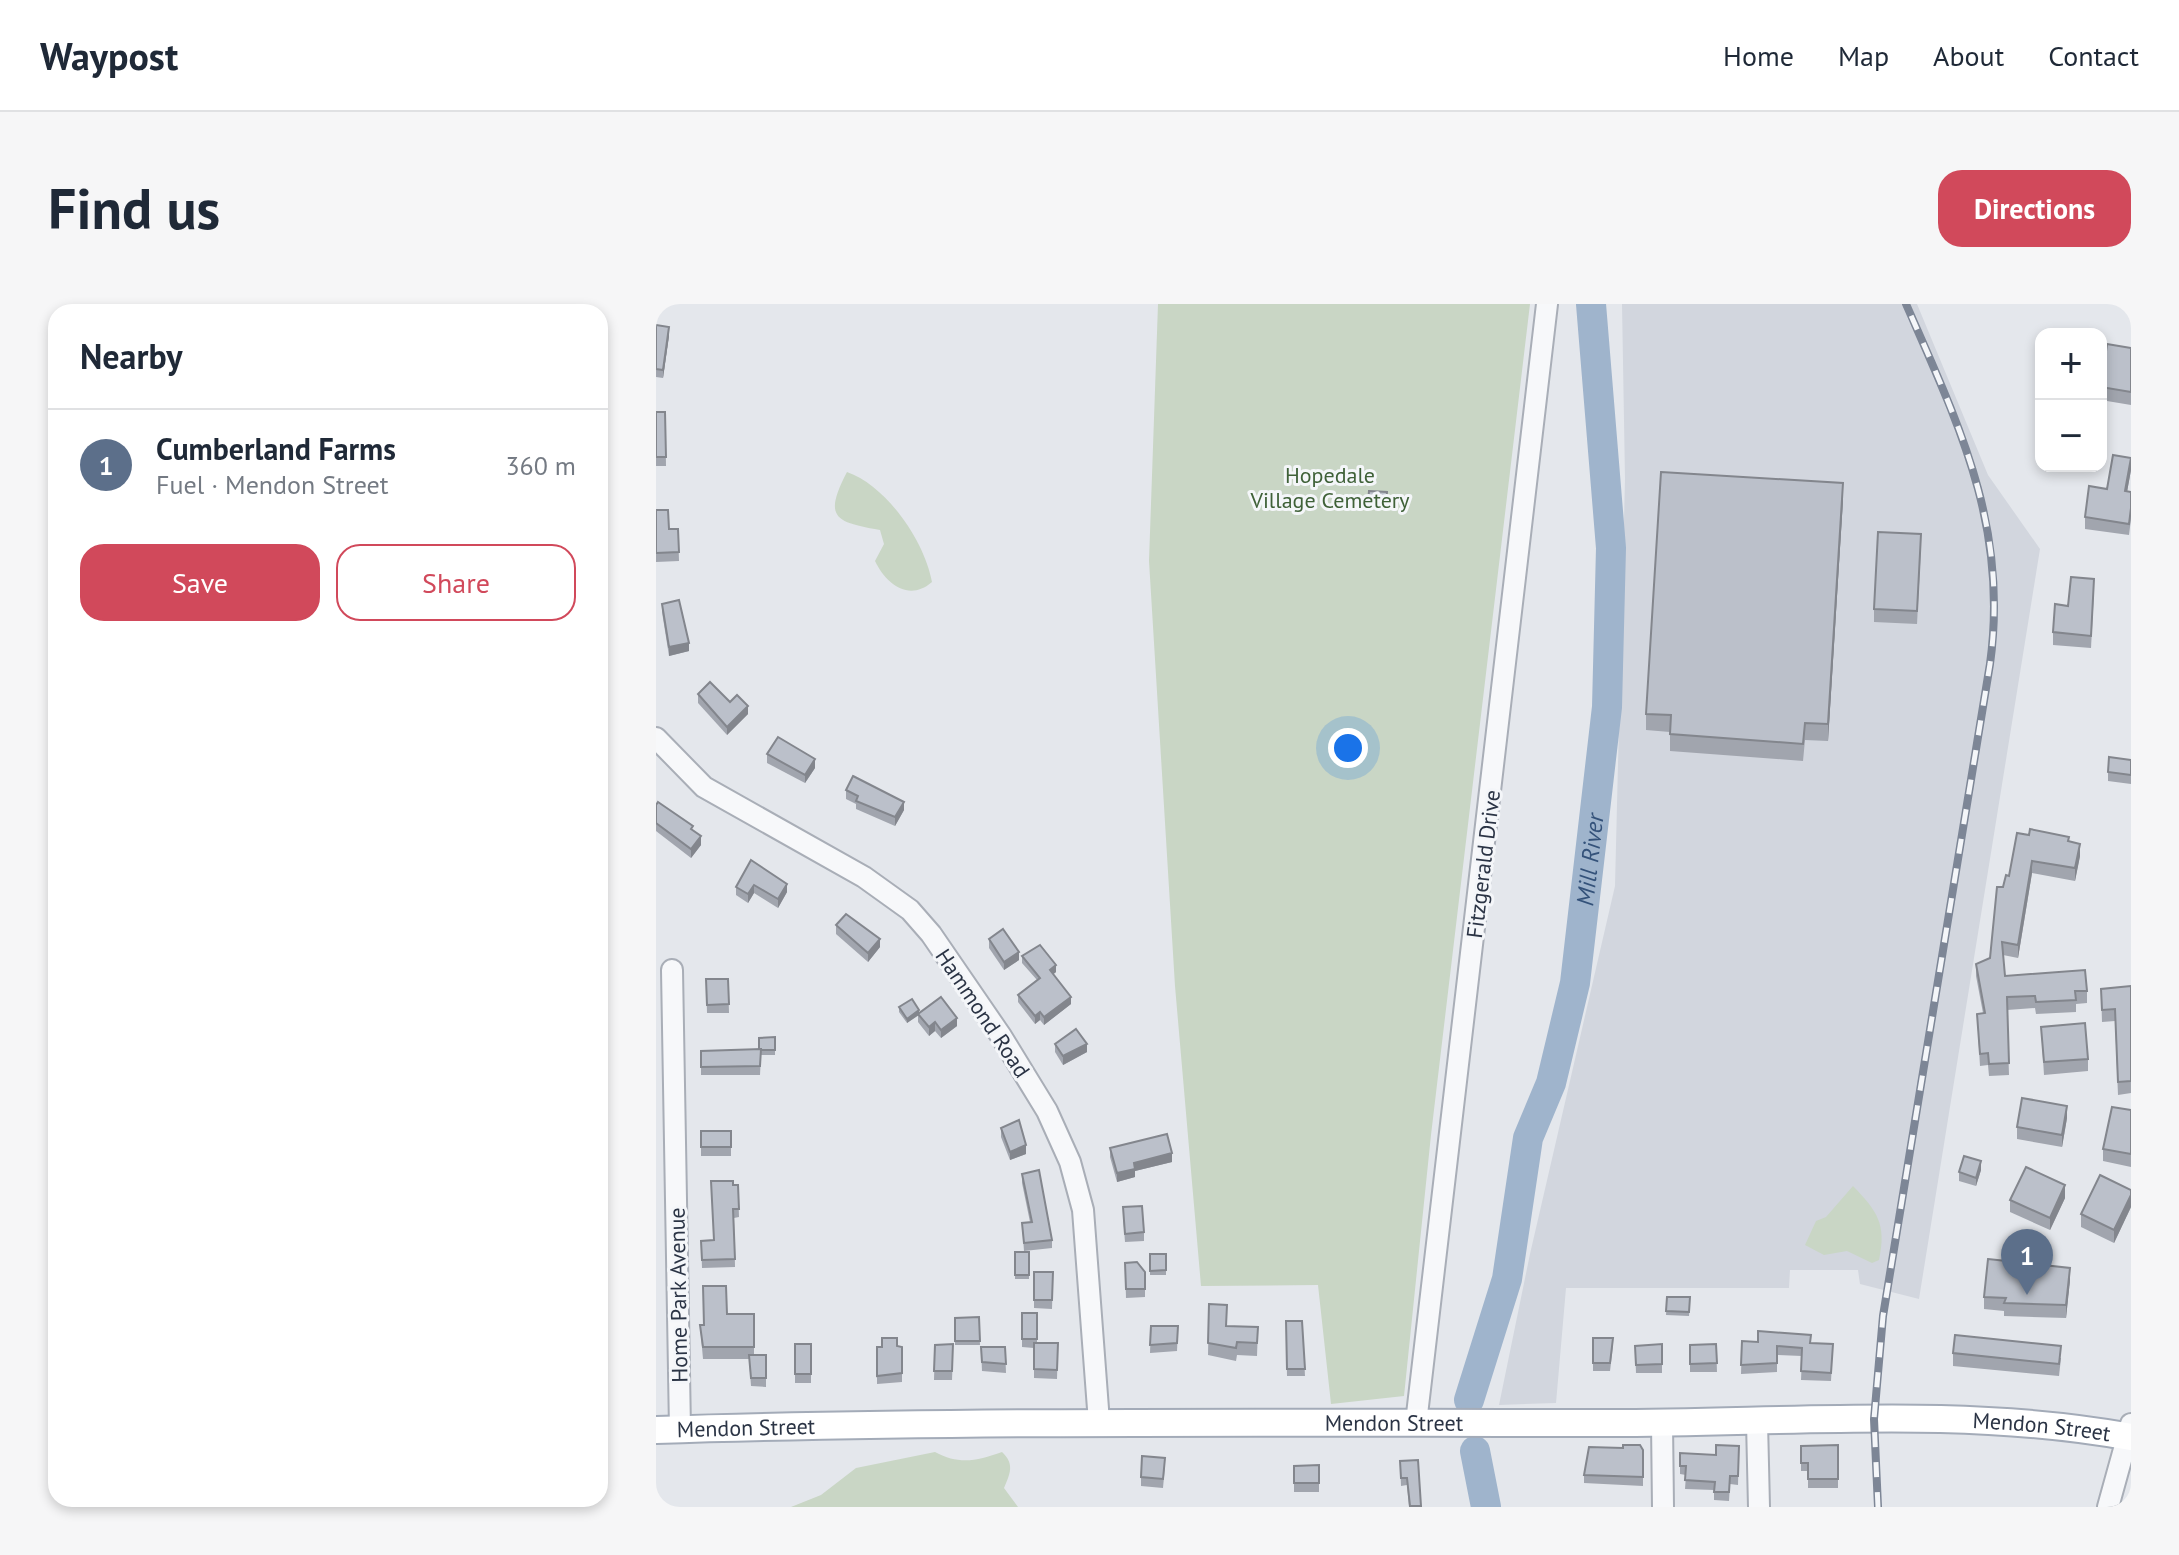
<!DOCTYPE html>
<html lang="en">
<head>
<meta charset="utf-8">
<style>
	body { margin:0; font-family:"PT Sans",sans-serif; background:#f6f6f7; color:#1f2937 }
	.controls { position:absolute; right:24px; top:24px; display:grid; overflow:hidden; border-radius:16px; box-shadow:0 4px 12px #0003 }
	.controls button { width:72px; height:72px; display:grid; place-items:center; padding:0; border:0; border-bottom:2px solid #e0e1e3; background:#fff; color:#1f2937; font:40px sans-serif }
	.you { position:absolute; left:692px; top:444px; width:28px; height:28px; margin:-20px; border:6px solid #fff; border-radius:50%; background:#1a73e8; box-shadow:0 0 0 12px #1a73e833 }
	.badge { display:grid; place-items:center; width:52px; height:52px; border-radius:50%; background:#d1495b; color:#fff; font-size:26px; font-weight:700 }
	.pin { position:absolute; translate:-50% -66px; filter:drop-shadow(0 2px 4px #0008) }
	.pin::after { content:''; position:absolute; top:42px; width:28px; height:24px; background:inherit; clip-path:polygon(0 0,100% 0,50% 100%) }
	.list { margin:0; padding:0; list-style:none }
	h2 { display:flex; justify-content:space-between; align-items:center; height:104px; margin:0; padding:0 32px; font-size:34px }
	h2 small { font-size:26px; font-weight:400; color:#747a83 }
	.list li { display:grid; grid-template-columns:52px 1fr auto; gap:24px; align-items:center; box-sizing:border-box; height:112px; padding:0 32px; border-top:2px solid #e0e1e3 }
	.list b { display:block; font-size:30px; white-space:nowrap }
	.list p { margin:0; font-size:26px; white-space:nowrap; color:#747a83 }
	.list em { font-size:26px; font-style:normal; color:#747a83 }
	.actions { display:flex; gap:16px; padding:24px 32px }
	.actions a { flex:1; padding:18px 0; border:2px solid #d1495b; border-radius:24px; text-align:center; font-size:28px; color:#d1495b }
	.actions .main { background:#d1495b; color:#fff }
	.map { position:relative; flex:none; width:1475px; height:1203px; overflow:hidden; border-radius:24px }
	header { display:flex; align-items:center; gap:48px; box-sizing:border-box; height:112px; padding:0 40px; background:#fff; border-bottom:2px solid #e0e1e3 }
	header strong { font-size:38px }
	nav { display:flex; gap:44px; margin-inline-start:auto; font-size:28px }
	.intro { display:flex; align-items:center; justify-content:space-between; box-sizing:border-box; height:192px; padding:0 48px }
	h1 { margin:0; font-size:56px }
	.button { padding:20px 36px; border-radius:24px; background:#d1495b; color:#fff; font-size:28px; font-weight:700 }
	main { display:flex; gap:48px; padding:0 48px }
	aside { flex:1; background:#fff; border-radius:24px; box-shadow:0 4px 12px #0003 }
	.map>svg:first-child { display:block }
	.built { fill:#d2d6de }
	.green { fill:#c9d6c5 }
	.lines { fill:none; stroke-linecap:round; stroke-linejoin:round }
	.river { stroke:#9fb4cc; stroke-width:30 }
	.minor-casing { stroke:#a9aeb7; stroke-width:24 }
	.major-casing { stroke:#a3abb8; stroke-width:30 }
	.minor { stroke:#f7f8fa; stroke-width:20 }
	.major { stroke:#fff; stroke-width:26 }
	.rail-casing { stroke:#7d8696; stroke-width:8 }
	.rail { stroke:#f4f6f9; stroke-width:5; stroke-dasharray:15; stroke-linecap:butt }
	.wall { fill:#a1a5ae }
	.shaded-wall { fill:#83868d }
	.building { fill:#bbc0ca; stroke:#83868d; stroke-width:2 }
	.labels { text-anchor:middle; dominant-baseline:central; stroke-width:6; stroke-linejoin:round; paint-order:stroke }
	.park-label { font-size:22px; fill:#3f6138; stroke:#f4f6f9 }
	.street-label { font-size:22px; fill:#2b3445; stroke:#f4f6f9 }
	.water-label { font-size:24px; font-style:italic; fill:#34527a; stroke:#f4f6f9 }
</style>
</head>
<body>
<header>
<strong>Waypost</strong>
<nav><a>Home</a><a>Map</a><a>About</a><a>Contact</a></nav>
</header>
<div class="intro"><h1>Find us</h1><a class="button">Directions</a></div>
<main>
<aside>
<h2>Nearby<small></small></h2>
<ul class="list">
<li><span class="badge" style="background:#5c6f8a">1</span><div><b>Cumberland Farms</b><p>Fuel · Mendon Street</p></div><em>360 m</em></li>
</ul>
<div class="actions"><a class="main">Save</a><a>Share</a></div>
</aside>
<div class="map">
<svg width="1475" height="1203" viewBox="0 0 1475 1203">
	<rect width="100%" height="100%" fill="#e4e7ec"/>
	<polygon class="built" points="966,0 1261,0 1332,171 1384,245 1263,995 1204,980 1202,966 1134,966 1133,984 910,984 900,1099 843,1101 874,950 959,582 969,175"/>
	<g class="green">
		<polygon points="502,0 874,0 775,831 748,1092 675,1100 662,981 545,982 519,682 493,257"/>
		<path d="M191,168C231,182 269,238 276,278C253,298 230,280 219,257L228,240L224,226C179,218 167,214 191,168Z"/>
		<path d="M1197,882C1221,907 1231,920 1223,956L1216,959L1191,947L1168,951L1149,941L1160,917L1170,913Z"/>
		<path d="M279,1148C303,1161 321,1157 346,1148C359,1160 354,1170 348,1184L362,1203H135L165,1191L200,1164Z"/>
	</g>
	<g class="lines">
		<g class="river">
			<path id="s1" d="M813,1096L851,975L872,834L895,779L919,679L951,403L955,244L935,0"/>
			<polyline points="819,1147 830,1203"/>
		</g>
		<g class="minor-casing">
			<g id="minor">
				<polyline points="0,434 48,483 208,573 254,606 275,630 345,732 391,807 414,858 427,906 443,1118"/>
				<polyline points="16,666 24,1125"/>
				<polyline points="1101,1118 1103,1203"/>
				<polyline points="760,1119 891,0"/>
				<polyline points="1006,1119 1007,1203"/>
				<polyline points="1452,1203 1475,1120"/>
			</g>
		</g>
		<g class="major-casing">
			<g id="major">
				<path id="s2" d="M0,1126C314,1116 628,1119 942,1119C1119,1120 1300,1101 1475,1133"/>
			</g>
		</g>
		<use href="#minor" class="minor"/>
		<use href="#major" class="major"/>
		<g class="rail-casing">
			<path id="rail" d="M1222,1203L1218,1115L1227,1012L1334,360C1353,223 1303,121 1250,0"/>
		</g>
		<use href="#rail" class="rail"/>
	</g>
	<g class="wall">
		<polygon points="0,21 13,32 7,74 0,73"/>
		<polygon points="1475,44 1475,101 1445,96 1445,76"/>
		<polygon points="0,108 9,108 10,162 0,162"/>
		<polygon points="1475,166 1471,188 1475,188 1475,215 1473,231 1429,225 1429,213 1451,185"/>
		<polygon points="713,187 731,188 730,205 712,203"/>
		<polygon points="1187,196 1172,437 1149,436 1147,457 1014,447 1014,428 990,426 990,410"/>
		<polygon points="0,206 13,225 22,225 23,257 0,258"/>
		<polygon points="1265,243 1261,320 1218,318 1218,305"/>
		<polygon points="1438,288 1435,344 1397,341 1397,328 1412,302"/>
		<polygon points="6,300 33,347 13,352 6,308"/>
		<polygon points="42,390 74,398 92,410 71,431 42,399"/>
		<polygon points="111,450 159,464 149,479 111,459"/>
		<polygon points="1475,456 1475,480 1452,477 1452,468"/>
		<polygon points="190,486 248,506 239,522 200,505 200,500 190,495"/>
		<polygon points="0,501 37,526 45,541 35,554 0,527"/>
		<polygon points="1361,529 1413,537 1424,552 1419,577 1376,569 1362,654 1347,651 1349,672 1431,687 1431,699 1420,700 1420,708 1380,710 1379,704 1351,706 1353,771 1333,772 1332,761 1324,762 1321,710 1327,709 1320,672 1320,660 1334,654 1347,583 1353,572"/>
		<polygon points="95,556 131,588 122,604 98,589 92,599 80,591 80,583"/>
		<polygon points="180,621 224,643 212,658 180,630"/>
		<polygon points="333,635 363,656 348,666 333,644"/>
		<polygon points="366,652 400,668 397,670 415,700 388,721 384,716 379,720 362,698 362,691 381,676 366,659"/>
		<polygon points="50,675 72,675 73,709 51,709"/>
		<polygon points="1475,682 1475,789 1462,791 1459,717 1446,718 1445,685"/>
		<polygon points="243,703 263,709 301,722 285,734 279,727 273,732 262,718 262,711 251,719 243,708"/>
		<polygon points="1385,723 1432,755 1432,767 1388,771"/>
		<polygon points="119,733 119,751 105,751 104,771 45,771 45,747 103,745"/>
		<polygon points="399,740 431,748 407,761 399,748"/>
		<polygon points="1475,806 1475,863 1447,857 1447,845"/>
		<polygon points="1411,814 1406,843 1361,835 1361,823"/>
		<polygon points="345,824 370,850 354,856 345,833"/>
		<rect x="45" y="827" width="30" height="25"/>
		<polygon points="454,844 516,858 479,867 479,873 461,878 454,853"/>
		<polygon points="1325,866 1320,882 1303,877 1303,868"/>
		<polygon points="366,870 396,936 396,944 368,947 366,919 374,918 366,879"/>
		<polygon points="77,881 82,881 83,913 78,914 79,963 46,964 45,937 57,936"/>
		<polygon points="1475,886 1475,903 1458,939 1425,923 1425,910"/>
		<polygon points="1409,894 1394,926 1354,908 1354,896"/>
		<polygon points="467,912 488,928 488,937 469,938"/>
		<rect x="359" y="948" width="14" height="27"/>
		<rect x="494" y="950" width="16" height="21"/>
		<polygon points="469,959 489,968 489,993 470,994"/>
		<polygon points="378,968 397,968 396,1005 378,1004"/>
		<polygon points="1414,976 1410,1014 1348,1012 1348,1007 1328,1005 1328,993"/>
		<polygon points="1011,993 1034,993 1033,1012 1010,1011"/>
		<polygon points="553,1000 570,1022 602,1023 601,1052 581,1051 580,1057 552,1051"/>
		<polygon points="366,1009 381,1009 381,1039 402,1039 401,1075 378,1074 378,1044 366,1043"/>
		<polygon points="71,1010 98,1010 98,1051 110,1051 110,1083 95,1082 93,1055 47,1055 44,1021 48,1021"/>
		<polygon points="323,1013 324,1041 299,1041 299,1014"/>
		<polygon points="630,1017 646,1017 649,1072 631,1072"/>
		<polygon points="495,1022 522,1022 521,1047 494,1049"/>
		<polygon points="937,1034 957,1042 954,1067 937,1067"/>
		<polygon points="1086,1037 1177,1040 1175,1077 1145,1076 1146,1052 1121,1051 1121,1068 1085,1070"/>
		<rect x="139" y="1040" width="16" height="39"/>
		<polygon points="1006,1040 1006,1069 980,1069 979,1042"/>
		<polygon points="1060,1040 1061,1068 1034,1068 1034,1041"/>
		<polygon points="279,1041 297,1049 296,1076 278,1076"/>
		<polygon points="221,1043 246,1043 246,1078 221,1080"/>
		<polygon points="325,1043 349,1043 350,1069 326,1067"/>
		<polygon points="1297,1049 1405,1054 1403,1072 1297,1062"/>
		<polygon points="1182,1141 1182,1184 1152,1184 1152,1167 1145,1167 1145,1142"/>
		<polygon points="1083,1142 1082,1181 1074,1180 1073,1197 1058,1196 1058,1186 1029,1185 1030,1171 1024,1170 1024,1149 1060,1151"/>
		<polygon points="987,1146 987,1182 928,1179 928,1171"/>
		<polygon points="762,1156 765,1203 753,1203 751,1181 745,1182 744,1157"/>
		<polygon points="663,1161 663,1188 638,1188 638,1162"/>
		<polygon points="509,1162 507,1184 485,1182 485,1173"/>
	</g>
	<g class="shaded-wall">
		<polygon points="13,23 13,32 7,74 7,66"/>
		<polygon points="1475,155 1475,166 1469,199 1469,187"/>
		<polygon points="1187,179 1187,196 1172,437 1172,420"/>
		<polygon points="33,339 33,347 13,352 13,343"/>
		<polygon points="92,402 92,410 71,431 71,423"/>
		<polygon points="159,455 159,464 149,479 149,471"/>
		<polygon points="248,498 248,506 239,522 239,513"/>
		<polygon points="45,532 45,541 35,554 35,545"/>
		<polygon points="1424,540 1424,552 1419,577 1419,564"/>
		<polygon points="1376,557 1376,569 1362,654 1362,641"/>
		<polygon points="131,580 131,588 122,604 122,595"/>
		<polygon points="98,581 98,589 92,599 92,590"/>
		<polygon points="224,635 224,643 212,658 212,649"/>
		<polygon points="363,648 363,656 348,666 348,658"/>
		<polygon points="400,661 400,668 394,673 394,666"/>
		<polygon points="415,693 415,700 388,721 388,713"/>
		<polygon points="263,706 263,711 251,719 251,715"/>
		<polygon points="384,708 384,716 379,720 379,712"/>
		<polygon points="301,714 301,722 285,734 285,726"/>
		<polygon points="279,718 279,727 273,732 273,723"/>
		<polygon points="431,740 431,748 407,761 407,752"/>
		<polygon points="1411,802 1411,814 1406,843 1406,831"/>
		<polygon points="370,841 370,850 354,856 354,848"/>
		<polygon points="516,849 516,858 479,867 479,873 461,878 461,869 478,859"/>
		<polygon points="1325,857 1325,866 1320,882 1320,874"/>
		<polygon points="1409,881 1409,894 1394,926 1394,914"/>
		<polygon points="1475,891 1475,903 1458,939 1458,926"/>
		<polygon points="1414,964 1414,976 1410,1014 1410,1001"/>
	</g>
	<g class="building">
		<polygon points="0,21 13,23 7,66 0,65"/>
		<polygon points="1451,40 1475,44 1475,88 1445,83"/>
		<polygon points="0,108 9,108 10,153 0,153"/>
		<polygon points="1457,151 1475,154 1469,187 1475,188 1475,204 1473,220 1429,213 1433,182 1451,185"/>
		<polygon points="1005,168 1187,179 1172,420 1149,419 1147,440 1014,430 1015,411 990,410"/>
		<polygon points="713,187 731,188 730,200 712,199"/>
		<polygon points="0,206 12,206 13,225 22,225 23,248 0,249"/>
		<polygon points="1222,228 1265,230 1261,307 1218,305"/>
		<polygon points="1415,273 1438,275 1435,332 1397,328 1399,300 1412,302"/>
		<polygon points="23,296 33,339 13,343 6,300"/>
		<polygon points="54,378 74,398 81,391 92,402 71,423 42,390"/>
		<polygon points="122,433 159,455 149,471 111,450"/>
		<polygon points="1453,453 1475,456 1475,471 1452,468"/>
		<polygon points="197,472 248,498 239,513 200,497 202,492 190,486"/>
		<polygon points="2,498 37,522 35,525 45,532 35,545 0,519 0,501"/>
		<polygon points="1374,525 1413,533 1412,537 1424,540 1419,564 1376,557 1362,641 1346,638 1349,672 1429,666 1431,687 1419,687 1420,696 1380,698 1379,692 1351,693 1353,759 1333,760 1332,749 1324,750 1321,710 1329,709 1320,660 1334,654 1341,583 1347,583 1350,571 1353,572 1361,529 1373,531"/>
		<polygon points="95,556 131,580 122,595 98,581 92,590 80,583"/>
		<polygon points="190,610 224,635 212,649 180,621"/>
		<polygon points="347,625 363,648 348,658 333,635"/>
		<polygon points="384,641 400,661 394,666 415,693 388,713 384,708 379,712 362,691 384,674 366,652"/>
		<polygon points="50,675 72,675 73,700 51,701"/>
		<polygon points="1475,682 1475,777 1462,778 1459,705 1446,706 1445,685"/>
		<polygon points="285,693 301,714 285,726 279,718 273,723 262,710"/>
		<polygon points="256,695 263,706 251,715 243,703"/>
		<polygon points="1429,719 1432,755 1388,758 1385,723"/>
		<polygon points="420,725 431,740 407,752 399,740"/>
		<polygon points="119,733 119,746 105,746 105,745 103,745 103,734"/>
		<polygon points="105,745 104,762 45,763 45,747"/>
		<polygon points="1366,794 1411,802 1406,831 1361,823"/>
		<polygon points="1456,803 1475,806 1475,850 1447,845"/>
		<polygon points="363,816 370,841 354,848 345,824"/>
		<rect x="45" y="827" width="30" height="16"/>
		<polygon points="511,830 516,849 478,859 479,865 461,869 454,844"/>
		<polygon points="1308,852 1325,857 1320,874 1303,868"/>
		<polygon points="1370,863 1409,881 1394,914 1354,896"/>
		<polygon points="383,866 396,936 368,939 366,919 376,918 366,870"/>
		<polygon points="1444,871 1475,886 1475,891 1458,926 1425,910"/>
		<polygon points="55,877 77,877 77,881 82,881 83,905 77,905 79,955 46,956 45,937 58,936"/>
		<polygon points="486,902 488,928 469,930 467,903"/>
		<rect x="359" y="948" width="14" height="23"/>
		<polygon points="494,950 510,950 510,966 494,967"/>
		<polygon points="1332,955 1414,964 1410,1001 1348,999 1350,994 1328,993"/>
		<polygon points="481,958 489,968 489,985 470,985 469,959"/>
		<polygon points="378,968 397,968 396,996 378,996"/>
		<polygon points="47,982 70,982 71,1010 98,1010 98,1043 47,1043 44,1021 48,1021"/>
		<polygon points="1011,993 1034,993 1033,1008 1010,1007"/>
		<polygon points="553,1000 571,1001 570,1022 602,1023 601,1039 581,1038 580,1044 552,1039"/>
		<rect x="366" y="1009" width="15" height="26"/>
		<polygon points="323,1013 324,1037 299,1037 299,1014"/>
		<polygon points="630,1017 646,1017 649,1065 631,1065"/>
		<polygon points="495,1022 522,1022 521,1039 494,1041"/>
		<polygon points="1102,1027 1155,1031 1154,1039 1177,1040 1175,1069 1145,1067 1146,1044 1121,1042 1121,1059 1085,1061 1086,1037 1102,1038"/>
		<polygon points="1299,1031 1405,1042 1403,1060 1297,1049"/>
		<polygon points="226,1034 241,1034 241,1042 246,1043 246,1069 221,1072 221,1043 226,1043"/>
		<polygon points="937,1034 957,1034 954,1059 937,1059"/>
		<polygon points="378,1039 402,1039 401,1066 378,1065"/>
		<rect x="139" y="1040" width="16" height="30"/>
		<polygon points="297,1040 296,1067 278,1067 279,1041"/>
		<polygon points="1006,1040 1006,1060 980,1061 979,1042"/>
		<polygon points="1060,1040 1061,1059 1034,1060 1034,1041"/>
		<polygon points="325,1043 349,1043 350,1060 326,1058"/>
		<polygon points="93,1051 110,1051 110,1074 95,1074"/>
		<polygon points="967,1141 984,1141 987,1146 987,1173 928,1171 933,1143 967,1144"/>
		<polygon points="1060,1141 1083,1142 1082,1172 1074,1172 1073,1188 1058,1188 1059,1178 1029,1176 1030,1162 1024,1162 1024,1149 1060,1151"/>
		<polygon points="1182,1141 1182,1175 1152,1175 1152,1159 1145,1159 1145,1142"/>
		<polygon points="486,1152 509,1154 507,1175 485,1173"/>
		<polygon points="762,1156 765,1202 754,1202 751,1174 745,1174 744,1157"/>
		<polygon points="663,1161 663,1179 638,1179 638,1162"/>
	</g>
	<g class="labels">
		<g class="park-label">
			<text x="674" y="171">Hopedale<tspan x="674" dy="25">Village Cemetery</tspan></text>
		</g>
		<g class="street-label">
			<text transform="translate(827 560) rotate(-83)">Fitzgerald Drive</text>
			<text transform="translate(327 709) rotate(56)">Hammond Road</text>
			<text transform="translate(22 991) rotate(-91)">Home Park Avenue</text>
			<text stroke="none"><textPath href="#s2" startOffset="738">Mendon Street</textPath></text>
			<text stroke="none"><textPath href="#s2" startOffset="90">Mendon Street</textPath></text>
			<text stroke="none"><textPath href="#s2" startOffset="1386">Mendon Street</textPath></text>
		</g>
		<g class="water-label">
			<text stroke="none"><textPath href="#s1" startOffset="556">Mill River</textPath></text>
		</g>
	</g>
</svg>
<div class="controls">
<button>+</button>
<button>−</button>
</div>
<div class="you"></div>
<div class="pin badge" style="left:1371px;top:991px;background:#5c6f8a">1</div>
</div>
</main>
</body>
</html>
